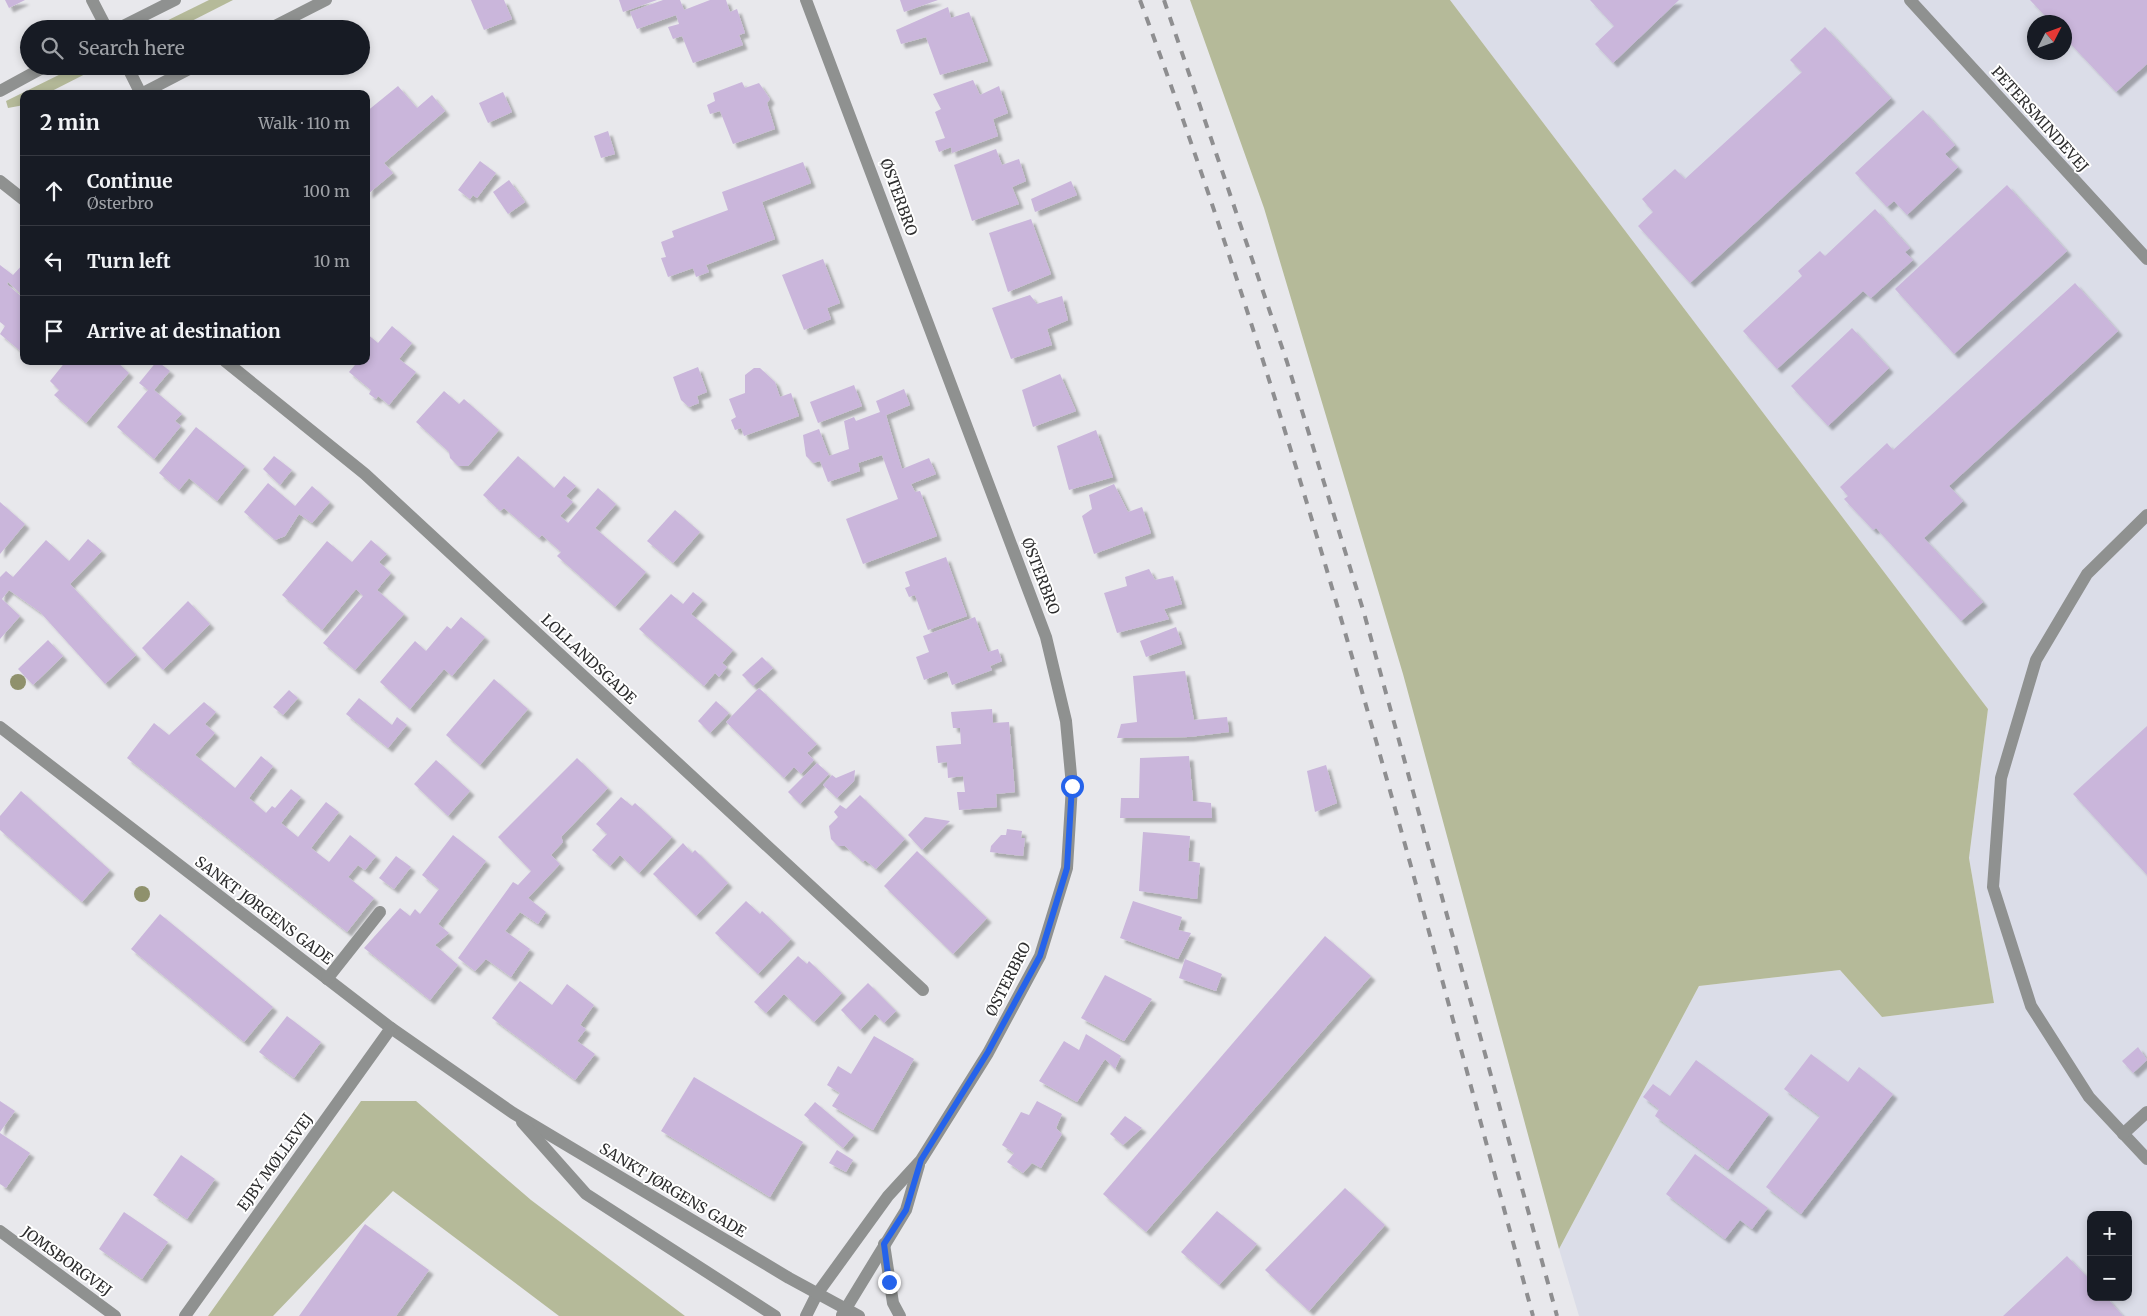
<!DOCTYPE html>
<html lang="en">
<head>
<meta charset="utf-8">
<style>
	body { margin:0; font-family:Merriweather,serif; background:#20242c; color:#f1f3f6 }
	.controls { position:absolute; right:15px; bottom:15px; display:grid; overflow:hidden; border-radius:10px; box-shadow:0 2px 8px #0003 }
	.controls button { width:45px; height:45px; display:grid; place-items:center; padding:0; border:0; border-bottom:1px solid #363941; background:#171b24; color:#f1f3f6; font:25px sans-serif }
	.compass { position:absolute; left:2027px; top:15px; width:45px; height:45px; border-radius:50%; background:#171b24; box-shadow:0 2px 8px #0003; rotate:48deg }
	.stop { position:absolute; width:15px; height:15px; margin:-11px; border:4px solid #2563eb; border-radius:50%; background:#fff }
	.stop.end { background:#2563eb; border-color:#fff; box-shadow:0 1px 5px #0008 }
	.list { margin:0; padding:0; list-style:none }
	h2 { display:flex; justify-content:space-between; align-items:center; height:65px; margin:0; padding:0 20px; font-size:21px }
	h2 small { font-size:16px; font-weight:400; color:#9ea1a6 }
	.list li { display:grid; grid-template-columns:32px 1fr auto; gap:15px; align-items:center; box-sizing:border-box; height:70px; padding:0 20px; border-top:1px solid #363941 }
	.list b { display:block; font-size:19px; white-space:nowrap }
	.list p { margin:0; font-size:16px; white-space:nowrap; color:#9ea1a6 }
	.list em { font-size:16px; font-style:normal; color:#9ea1a6 }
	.icon { flex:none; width:28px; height:28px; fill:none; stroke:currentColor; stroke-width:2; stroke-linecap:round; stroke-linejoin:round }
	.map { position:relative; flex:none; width:2147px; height:1316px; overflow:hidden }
	.search { position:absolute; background:#171b24; box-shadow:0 2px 8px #0003; left:20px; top:20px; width:350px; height:55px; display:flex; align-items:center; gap:12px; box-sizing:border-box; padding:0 18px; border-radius:28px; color:#9ea1a6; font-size:19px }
	.panel { position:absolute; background:#171b24; box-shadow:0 2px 8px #0003; left:20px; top:90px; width:350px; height:275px; border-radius:10px }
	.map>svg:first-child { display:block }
	.built { fill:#dbdde8; fill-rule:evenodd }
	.green { fill:#b5ba99 }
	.building { fill:#cab6db; filter:url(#shadow) }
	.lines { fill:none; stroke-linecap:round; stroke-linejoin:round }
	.minor { stroke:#8f9190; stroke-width:12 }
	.rail { stroke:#8e8e90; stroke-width:4; stroke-dasharray:9 9; stroke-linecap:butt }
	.tree { fill:#8f916c }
	.route { stroke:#2563eb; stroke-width:6 }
	.labels { text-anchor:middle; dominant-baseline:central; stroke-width:4; stroke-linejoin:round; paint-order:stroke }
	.street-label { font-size:15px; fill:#2d2d2e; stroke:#fff }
</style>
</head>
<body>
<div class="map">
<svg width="2147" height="1316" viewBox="0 0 2147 1316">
	<defs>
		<filter id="shadow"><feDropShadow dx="4.5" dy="4.5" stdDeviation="1" flood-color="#0004"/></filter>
	</defs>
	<rect width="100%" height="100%" fill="#e8e8ec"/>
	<path class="built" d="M1450,0H2147V1316H1579L1559,1249L1699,986L1840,970L1882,1017L1994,1003L1969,858L1988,709ZM2034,22H2064V52H2034ZM2091,1215H2128V1297H2091Z"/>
	<g class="green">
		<polygon points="209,0 233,0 176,29 150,29"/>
		<polygon points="1190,0 1450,0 1988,709 1969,858 1994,1003 1882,1017 1840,970 1699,986 1559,1249 1403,674 1264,208"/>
		<polygon points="77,66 101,66 46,94 24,94 24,105 8,108 6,101"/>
		<polygon points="361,1101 416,1101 531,1200 685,1316 559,1316 393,1191 273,1316 208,1316"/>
	</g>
	<g class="building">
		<polygon points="5,0 25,0 9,8"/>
		<polygon points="471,0 504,0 512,19 484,30"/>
		<polygon points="619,0 657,0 623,12"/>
		<polygon points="663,0 680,0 684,10 710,0 726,0 730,12 737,9 745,33 739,35 743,45 693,63 682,36 673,39 668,27 679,24 676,15 637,29 630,12"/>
		<polygon points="900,0 938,0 904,12"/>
		<polygon points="1590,0 1679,0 1613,63 1595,44 1614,26"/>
		<polygon points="2030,0 2147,0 2147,64 2116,92 2064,37 2064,22 2051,22"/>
		<polygon points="948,7 951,18 969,12 988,61 940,75 926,37 901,44 896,30"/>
		<polygon points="1825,27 1891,98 1690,283 1638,226 1653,212 1642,199 1675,169 1685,179 1802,72 1790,60"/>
		<polygon points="973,80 980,95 999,86 1008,113 993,119 998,136 952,153 951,147 939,152 935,141 945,138 935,112 941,109 933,94"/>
		<polygon points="742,82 745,88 759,83 770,99 767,103 775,129 733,144 720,111 710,114 707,105 715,101 713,93"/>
		<polygon points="398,86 417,108 432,95 445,111 384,163 393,173 368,194 366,112"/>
		<polygon points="503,92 512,112 488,123 479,103"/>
		<polygon points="1923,110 1955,145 1945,154 1958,167 1907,215 1894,201 1887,207 1855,173"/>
		<polygon points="608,131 615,154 601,158 594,136"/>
		<polygon points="996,149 1002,165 1019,159 1026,181 1012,187 1019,204 972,221 954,165"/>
		<polygon points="480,161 496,173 477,198 473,195 470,199 458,190"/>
		<polygon points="803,162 811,183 762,202 775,239 706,265 709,272 696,277 693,268 668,277 661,258 666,257 661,242 674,237 672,231 728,210 722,192"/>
		<polygon points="509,180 525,202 508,214 493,192"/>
		<polygon points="1071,181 1077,195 1035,212 1031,199"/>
		<polygon points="2007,185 2067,251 1954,354 1895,289"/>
		<polygon points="1875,209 1910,248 1905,252 1913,260 1871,298 1863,291 1777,369 1743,331 1802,276 1798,271 1820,251 1825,256"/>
		<polygon points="1031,219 1051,274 1008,292 989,233"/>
		<polygon points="823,259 840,303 827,308 831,319 804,330 782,275"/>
		<polygon points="24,263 24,288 20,293 8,282 7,284 24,299 24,354 0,334 5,326 0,322 0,265 13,275"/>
		<polygon points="2075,283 2118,331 1949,486 1963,501 1924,538 1983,602 1961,621 1876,528 1873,530 1844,499 1848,496 1840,487 1887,443 1893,450"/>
		<polygon points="1030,295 1037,304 1062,296 1068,320 1047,329 1052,345 1011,359 992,308"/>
		<polygon points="392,326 412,343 399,359 416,372 389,405 378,396 376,399 369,394 371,390 349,372 355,365 351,361 366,361 366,333 378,343"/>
		<polygon points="1852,328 1889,368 1828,426 1791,386"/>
		<polygon points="66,361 116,361 129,373 86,423 54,395 59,390 50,381"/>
		<polygon points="157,361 170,371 154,390 182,414 175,421 181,426 154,459 117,427 148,390 139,383"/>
		<polygon points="698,367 707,392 697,396 699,403 689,407 681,400 673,377"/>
		<polygon points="754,368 760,368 775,382 780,397 791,393 799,416 744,436 741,428 735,430 731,420 736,417 729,399 745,393 745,375"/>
		<polygon points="1060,374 1076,411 1033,427 1022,390"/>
		<polygon points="854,385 862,406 818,423 810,402"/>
		<polygon points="904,389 910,405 886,415 902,469 929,458 936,474 911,484 915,492 920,491 937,536 863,564 846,519 898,499 882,455 858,463 860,471 828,482 820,461 813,463 806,456 803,435 819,429 829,456 849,449 844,421 854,417 856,421 880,412 876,401"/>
		<polygon points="444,391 459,404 464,399 499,430 468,466 458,466 450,458 449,452 416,422"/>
		<polygon points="196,427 245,466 217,501 189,478 179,490 159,473"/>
		<polygon points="1096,430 1113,477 1069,490 1057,446"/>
		<polygon points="274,456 292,470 280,485 263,469"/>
		<polygon points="518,456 554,488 564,476 576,486 566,496 573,502 560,516 568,523 598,488 616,504 595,528 646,572 615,607 557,556 561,552 542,535 539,538 504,508 500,511 483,495"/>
		<polygon points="268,483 295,506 312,486 330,502 312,523 299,514 285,536 275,540 244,512"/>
		<polygon points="1114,484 1128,512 1142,507 1151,533 1094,554 1082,516 1092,509 1089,495"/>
		<polygon points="0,502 25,524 0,554"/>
		<polygon points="675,510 700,532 673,563 647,541"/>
		<polygon points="88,539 102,551 70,584 136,655 105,684 40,612 9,590 2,599 20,616 0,639 0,577 6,571 13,577 46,540 69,561"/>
		<polygon points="371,540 387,554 379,562 391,573 377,590 404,614 355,670 323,643 363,596 356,589 322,630 282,595 327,541 352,562"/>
		<polygon points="946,557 967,616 928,630 915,595 909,597 905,588 910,586 905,572"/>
		<polygon points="1149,569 1155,580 1173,576 1182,604 1164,609 1169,619 1117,633 1104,593 1127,586 1125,577"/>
		<polygon points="693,592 703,600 691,614 733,650 722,663 727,667 719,677 715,673 704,686 639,629 671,594 683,604"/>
		<polygon points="188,601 210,624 163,670 142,648"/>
		<polygon points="461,617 485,637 452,676 444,669 410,709 380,682 415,641 426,651 447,626 451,629"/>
		<polygon points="975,617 988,652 998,649 1002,661 990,666 992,670 952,685 947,671 924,680 916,657 929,652 923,636"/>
		<polygon points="1176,627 1182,644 1146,657 1140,641"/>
		<polygon points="48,640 63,656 33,685 18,669"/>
		<polygon points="762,657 773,668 753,686 742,675"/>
		<polygon points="1185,671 1194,720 1227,717 1229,732 1189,737 1117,738 1121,724 1137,722 1133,676"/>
		<polygon points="494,679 528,709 480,765 446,735"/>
		<polygon points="759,688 817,744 807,753 814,760 801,774 794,767 784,778 726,722"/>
		<polygon points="289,690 298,698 283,715 273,707"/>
		<polygon points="359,698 392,725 397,717 407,725 388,748 346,714"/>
		<polygon points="716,701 729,713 710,733 698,721"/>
		<polygon points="204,702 216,712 205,724 215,733 195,755 235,788 261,756 273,766 249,798 266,813 272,806 275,808 291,789 301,797 281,823 298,837 326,802 339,812 311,848 329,862 350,835 376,856 365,870 358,865 348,877 374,898 347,932 127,758 154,723 169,735"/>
		<polygon points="992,709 993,723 1009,722 1015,792 996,794 997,807 959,810 957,792 965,792 963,776 948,778 947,762 938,763 936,746 961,744 960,728 953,728 951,712"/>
		<polygon points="2147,726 2147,875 2073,794"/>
		<polygon points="1189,756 1193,801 1211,803 1212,818 1120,818 1121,798 1139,798 1140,758"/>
		<polygon points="577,758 608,788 561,837 563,842 551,855 560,864 528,898 546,912 538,924 520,912 505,931 530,949 511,977 486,959 475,971 458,958 513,882 518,885 531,871 498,837"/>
		<polygon points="436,760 470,791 448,816 414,784"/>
		<polygon points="817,763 829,774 800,804 788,792"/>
		<polygon points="1326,765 1337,803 1315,812 1307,771"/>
		<polygon points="855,770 854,781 837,798 823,785 832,775 836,778"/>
		<polygon points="21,791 110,870 82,902 0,830 0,816"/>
		<polygon points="860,795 905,839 876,869 865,860 863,862 845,846 838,846 831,839 829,826 838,817 834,812 840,805 846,809"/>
		<polygon points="621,797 632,806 635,803 672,837 639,873 620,855 610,866 592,850 607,834 596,824"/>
		<polygon points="925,817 950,821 922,850 908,835"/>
		<polygon points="1007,829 1022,831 1021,838 1025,838 1023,856 990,852 991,846 1001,835 1006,835"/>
		<polygon points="1143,832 1190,836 1188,861 1200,863 1197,899 1139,891"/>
		<polygon points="453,835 486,861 438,924 449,933 435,945 458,965 430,1000 364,948 400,908 410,916 415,909 420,914 439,889 422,875"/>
		<polygon points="683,843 692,853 695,850 728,883 696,916 653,874"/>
		<polygon points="917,851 987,918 953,954 884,886"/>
		<polygon points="396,856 411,867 394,889 379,878"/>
		<polygon points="746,901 760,914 762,911 791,939 758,974 715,933"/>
		<polygon points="1133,901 1182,917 1178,930 1191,933 1178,959 1120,938"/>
		<polygon points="160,914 273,1007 244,1042 131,949"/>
		<polygon points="1325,936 1371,976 1146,1232 1103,1194"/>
		<polygon points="798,956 807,964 809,961 842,993 814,1022 784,994 766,1013 754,1002"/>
		<polygon points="1185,959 1222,974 1216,991 1179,978"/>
		<polygon points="1105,975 1152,999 1124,1041 1081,1018"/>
		<polygon points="520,981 552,1005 567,984 594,1005 580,1025 586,1029 577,1041 595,1054 575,1080 492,1018"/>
		<polygon points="868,983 896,1011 884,1023 875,1014 860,1030 841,1010"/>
		<polygon points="287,1016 321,1042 294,1078 259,1052"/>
		<polygon points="1086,1034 1121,1056 1115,1069 1105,1059 1077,1102 1039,1081 1064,1041 1079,1050"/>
		<polygon points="874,1036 914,1059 873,1130 832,1106 840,1093 827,1085 838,1066 851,1074"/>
		<polygon points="2138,1047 2147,1060 2133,1073 2122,1061"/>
		<polygon points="1811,1054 1848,1082 1859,1067 1893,1094 1801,1214 1766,1187 1820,1116 1784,1089"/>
		<polygon points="1696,1060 1769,1114 1728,1170 1655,1116 1659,1109 1643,1097 1653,1084 1670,1096"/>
		<polygon points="694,1077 803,1142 770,1197 661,1131"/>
		<polygon points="0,1101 15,1111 0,1132"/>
		<polygon points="1037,1101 1062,1114 1056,1128 1062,1134 1041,1168 1032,1163 1023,1173 1007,1162 1014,1153 1002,1145 1021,1112 1029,1115"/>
		<polygon points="815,1102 854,1135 843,1148 804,1115"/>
		<polygon points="1125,1116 1142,1128 1123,1145 1110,1134"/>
		<polygon points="0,1133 30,1153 6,1188 0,1184"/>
		<polygon points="837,1150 853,1160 846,1172 829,1163"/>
		<polygon points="1695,1154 1768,1208 1752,1229 1740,1220 1725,1239 1666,1194"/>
		<polygon points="181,1155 215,1179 187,1219 153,1195"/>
		<polygon points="1345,1188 1385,1225 1309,1311 1265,1270"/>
		<polygon points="1217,1211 1257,1244 1219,1285 1181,1252"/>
		<polygon points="124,1212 168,1242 142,1279 99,1249"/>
		<polygon points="365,1224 429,1270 396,1316 299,1316"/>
		<polygon points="2067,1256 2091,1281 2091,1297 2106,1297 2123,1316 2003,1316"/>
	</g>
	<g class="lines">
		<g class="minor">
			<polyline points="92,0 107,29"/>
			<polyline points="806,0 1046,637 1066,721 1072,786 1067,868 1040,956 988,1053 921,1160 888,1196 817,1294 806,1316"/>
			<polyline points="1910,0 2147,259"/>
			<polyline points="117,29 175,0"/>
			<polyline points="269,29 326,0"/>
			<polyline points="127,66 141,94"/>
			<polyline points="0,91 46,66"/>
			<polyline points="141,94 195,66"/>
			<polyline points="0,181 24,200"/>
			<polyline points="225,361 365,474 923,990"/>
			<polyline points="2147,515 2087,574 2036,660 2001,778 1993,887 2031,1006 2089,1097 2147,1159"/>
			<polyline points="0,727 391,1028 513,1113 789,1278 859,1316"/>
			<polyline points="327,979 380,912"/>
			<polyline points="522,1122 586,1194 775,1316"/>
			<polyline points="2123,1134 2147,1112"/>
			<polyline points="0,1231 115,1316"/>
			<polyline points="884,1244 893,1303 900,1316"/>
			<polyline points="842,1315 906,1210 919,1165"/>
			<polyline points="185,1316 391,1028"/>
		</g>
		<g class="rail">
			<path d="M1140,0C1299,430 1413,874 1533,1316"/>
			<polyline points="1164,0 1287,362 1364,613 1557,1316"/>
		</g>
	</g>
	<g class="tree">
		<circle cx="18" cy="682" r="8"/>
		<circle cx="142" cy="894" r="8"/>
	</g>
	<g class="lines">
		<polyline class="route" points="889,1282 884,1244 906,1210 921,1160 988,1052 1040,956 1067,868 1072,786"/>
	</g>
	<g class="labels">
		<g class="street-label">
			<text transform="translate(2040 119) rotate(48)">PETERSMINDEVEJ</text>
			<text transform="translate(899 197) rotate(70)">ØSTERBRO</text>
			<text transform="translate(1041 576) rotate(69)">ØSTERBRO</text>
			<text transform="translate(589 659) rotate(43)">LOLLANDSGADE</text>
			<text transform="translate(264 910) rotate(37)">SANKT JØRGENS GADE</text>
			<text transform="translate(1008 979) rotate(-63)">ØSTERBRO</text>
			<text transform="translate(275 1162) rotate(-54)">EJBY MØLLEVEJ</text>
			<text transform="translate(673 1190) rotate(31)">SANKT JØRGENS GADE</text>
			<text transform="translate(67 1261) rotate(36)">JOMSBORGVEJ</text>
		</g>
	</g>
</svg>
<div class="controls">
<button>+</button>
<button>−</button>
</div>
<svg class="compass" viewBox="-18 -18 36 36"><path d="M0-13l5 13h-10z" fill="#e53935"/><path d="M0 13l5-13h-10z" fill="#9ea1a6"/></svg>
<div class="stop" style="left:1072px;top:786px"></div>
<div class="stop end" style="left:889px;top:1282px"></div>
<div class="search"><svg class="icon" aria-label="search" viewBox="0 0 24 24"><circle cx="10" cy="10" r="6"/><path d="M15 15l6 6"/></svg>Search here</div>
<section class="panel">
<h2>2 min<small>Walk · 110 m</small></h2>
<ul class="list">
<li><svg class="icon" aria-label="ahead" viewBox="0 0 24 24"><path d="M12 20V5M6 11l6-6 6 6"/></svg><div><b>Continue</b><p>Østerbro</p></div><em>100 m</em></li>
<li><svg class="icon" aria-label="left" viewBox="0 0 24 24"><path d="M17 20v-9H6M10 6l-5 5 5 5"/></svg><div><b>Turn left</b></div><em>10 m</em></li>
<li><svg class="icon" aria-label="arrive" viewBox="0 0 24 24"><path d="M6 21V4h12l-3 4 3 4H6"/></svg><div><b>Arrive at destination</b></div></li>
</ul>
</section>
</div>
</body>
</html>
